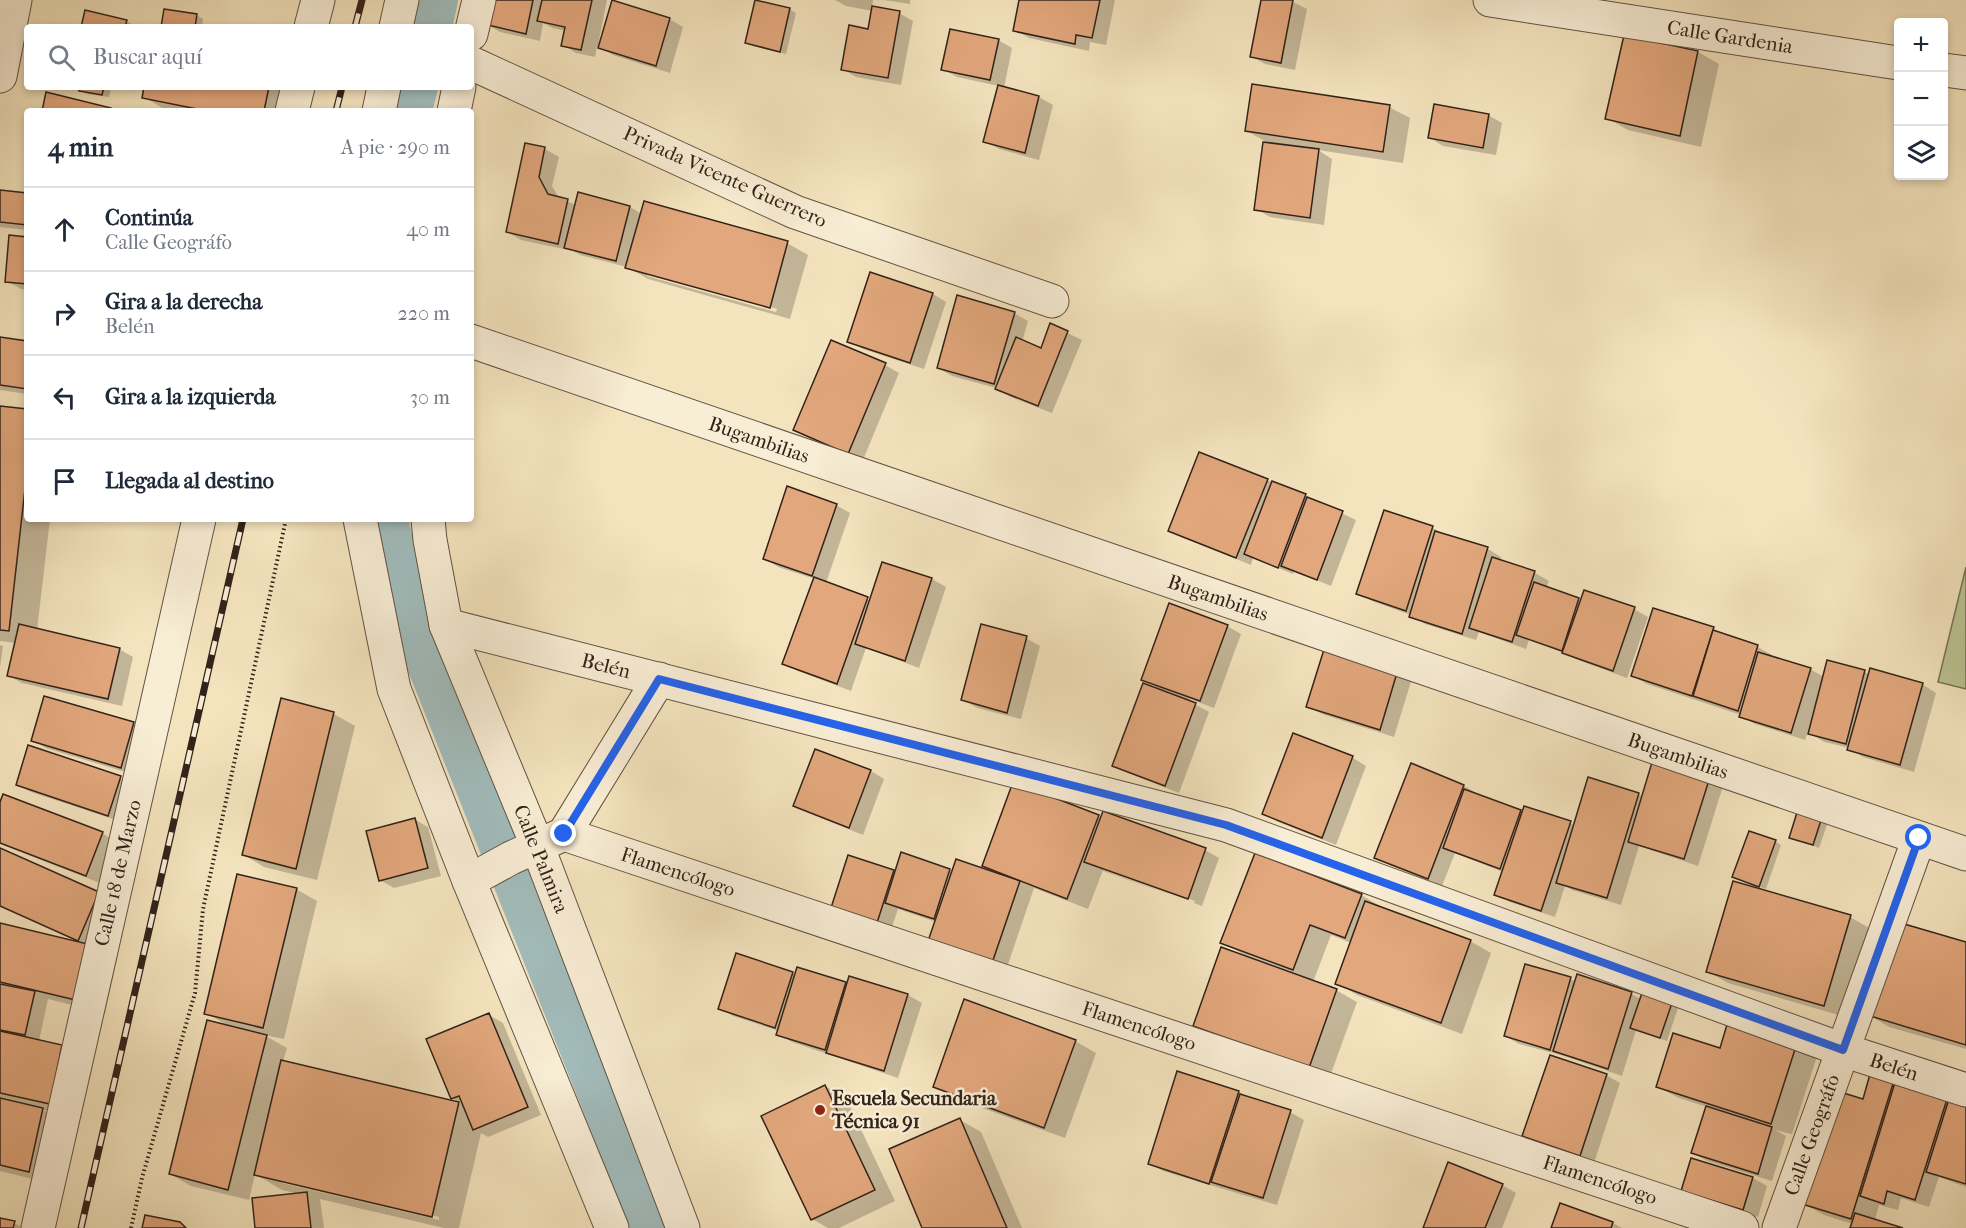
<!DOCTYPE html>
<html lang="es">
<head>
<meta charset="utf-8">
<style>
	body { margin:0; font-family:"IM FELL French Canon",serif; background:#f2f2f3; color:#1f2937 }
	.controls { position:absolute; right:18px; top:18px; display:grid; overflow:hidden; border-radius:6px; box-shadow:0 3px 9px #0003 }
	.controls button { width:54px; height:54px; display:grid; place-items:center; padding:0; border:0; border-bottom:2px solid #e0e1e3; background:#fff; color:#1f2937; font:30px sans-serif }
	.stop { position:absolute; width:18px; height:18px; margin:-14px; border:4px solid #2563eb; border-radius:50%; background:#fff }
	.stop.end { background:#2563eb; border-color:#fff; box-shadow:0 2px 6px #0008 }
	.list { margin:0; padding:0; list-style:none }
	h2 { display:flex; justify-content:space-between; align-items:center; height:78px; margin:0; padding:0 24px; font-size:26px }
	h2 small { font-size:20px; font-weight:400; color:#747a83 }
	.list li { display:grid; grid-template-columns:39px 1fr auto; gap:18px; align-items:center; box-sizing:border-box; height:84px; padding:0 24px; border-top:2px solid #e0e1e3 }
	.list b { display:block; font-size:22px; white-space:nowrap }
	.list p { margin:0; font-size:20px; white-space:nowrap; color:#747a83 }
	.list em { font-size:20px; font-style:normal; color:#747a83 }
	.icon { flex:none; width:33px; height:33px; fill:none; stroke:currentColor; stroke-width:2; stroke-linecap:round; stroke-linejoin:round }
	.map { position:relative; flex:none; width:1966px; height:1228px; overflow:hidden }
	.search { position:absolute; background:#fff; box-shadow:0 3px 9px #0003; left:24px; top:24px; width:450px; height:66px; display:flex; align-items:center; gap:15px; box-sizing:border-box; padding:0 21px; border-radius:6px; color:#747a83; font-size:22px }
	.panel { position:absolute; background:#fff; box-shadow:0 3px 9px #0003; left:24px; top:108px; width:450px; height:414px; border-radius:6px }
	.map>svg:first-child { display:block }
	.green { fill:#bac492; stroke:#767356; stroke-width:1.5 }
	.shadow { fill:#0003; fill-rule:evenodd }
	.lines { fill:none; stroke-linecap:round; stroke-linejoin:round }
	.canal { stroke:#a1bcbc; stroke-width:40 }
	.building { fill:#e2a77c; stroke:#322219; stroke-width:1.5 }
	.minor-casing { stroke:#625242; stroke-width:35 }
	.path { stroke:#322219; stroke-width:4; stroke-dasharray:1.5 3; stroke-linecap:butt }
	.minor { stroke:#f8edd5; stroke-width:33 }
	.rail-casing { stroke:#322219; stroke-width:7 }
	.rail { stroke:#f8edd5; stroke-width:4.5; stroke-dasharray:14; stroke-linecap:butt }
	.route { stroke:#2563eb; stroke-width:8 }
	.poi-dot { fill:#8f2418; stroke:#f8edd5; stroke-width:2 }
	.labels { text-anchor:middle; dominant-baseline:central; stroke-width:5; stroke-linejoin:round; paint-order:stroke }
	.street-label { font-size:20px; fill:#322219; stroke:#f8edd5 }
	.poi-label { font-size:20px; font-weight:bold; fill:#322219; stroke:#f8edd5; text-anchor:start }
</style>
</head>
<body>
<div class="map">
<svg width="1966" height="1228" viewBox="0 0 1966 1228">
	<rect width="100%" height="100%" fill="#f4e4be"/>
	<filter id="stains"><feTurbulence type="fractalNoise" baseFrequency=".00333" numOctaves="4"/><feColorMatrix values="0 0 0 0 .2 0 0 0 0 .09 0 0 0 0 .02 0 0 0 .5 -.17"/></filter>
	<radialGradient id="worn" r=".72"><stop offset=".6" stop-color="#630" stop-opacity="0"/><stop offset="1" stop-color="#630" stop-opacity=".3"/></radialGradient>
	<polygon class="green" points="1966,567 1966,689 1938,682"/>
	<g class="shadow">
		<polygon points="491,0 607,0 598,45 600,45 669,19 683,27 670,73 613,55 597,46 595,57 576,53 563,45 566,31 553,28 543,23 540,41 500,32 486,24"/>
		<polygon points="835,0 873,0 872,8 899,13 913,21 901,85 856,77 842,69 870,31 873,11 846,6"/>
		<polygon points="884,0 910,0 910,4"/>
		<polygon points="1021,0 1115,0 1106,45 1090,42 1089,51 1029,38 1015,30"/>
		<polygon points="1263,0 1289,0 1307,9 1295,70 1265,64 1251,56"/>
		<polygon points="789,9 796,13 786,54 753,46 747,42"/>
		<polygon points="196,15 203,19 202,27 163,27"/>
		<polygon points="126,21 133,25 132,27 82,27"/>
		<polygon points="1625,36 1698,52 1719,64 1701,147 1628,130 1607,118"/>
		<polygon points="998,40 1012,48 1004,88 1039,97 1053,105 1039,160 999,149 985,141 999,86 957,77 943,69"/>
		<polygon points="81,87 111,87 109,97 87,94 81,90"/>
		<polygon points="146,87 291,87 287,111 174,111 164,109 144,97"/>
		<polygon points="1389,107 1410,118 1403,163 1318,150 1332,159 1324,225 1270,217 1256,209 1270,144 1247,131"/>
		<polygon points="1488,115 1502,123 1496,155 1443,146 1430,138"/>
		<path d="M526,145L545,149L559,157L552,186L559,198L576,205L630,207L642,214L787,243L808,255L790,319L648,279L627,267L580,255L573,251L521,240L507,232ZM647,273L777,309L776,312L647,276Z"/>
		<polygon points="0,191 27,194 27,230 0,227"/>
		<polygon points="27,238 27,290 21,289 7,281"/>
		<polygon points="933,294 946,302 924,369 863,349 849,341"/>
		<polygon points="1014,313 1028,321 1022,342 1042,350 1051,325 1082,340 1052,413 1011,397 996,388 952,376 938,368"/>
		<polygon points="0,339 27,343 27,394 0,390"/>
		<polygon points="832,342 885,365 899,373 863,460 809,437 795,429"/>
		<polygon points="0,407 27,411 27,519 50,519 37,630 119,649 133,657 122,706 22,683 8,675 16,643 0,641"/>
		<polygon points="1267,480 1306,496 1356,520 1331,586 1294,571 1293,574 1253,558 1251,565 1184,538 1170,530"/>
		<polygon points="836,505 850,513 826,583 871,601 883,563 932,579 946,587 919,668 866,648 851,691 798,671 784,663 815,579 778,567 765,559"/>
		<polygon points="1385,512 1433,528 1447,536 1488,549 1501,557 1500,561 1535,573 1549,581 1546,588 1581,601 1634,609 1648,617 1627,678 1578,660 1567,654 1529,640 1526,649 1479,632 1476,640 1425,624 1411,616 1411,615 1372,601 1358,593"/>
		<polygon points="1227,626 1241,634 1214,708 1190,699 1189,701 1209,712 1179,793 1128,773 1114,765 1160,689 1143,679"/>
		<polygon points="1713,629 1726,636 1758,647 1772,655 1771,657 1810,669 1824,677 1828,662 1865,672 1870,675 1922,684 1936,693 1914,772 1863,757 1850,748 1824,742 1808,732 1805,740 1755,724 1741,716 1741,715 1647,684 1633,676"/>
		<polygon points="1026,638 1040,646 1021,719 977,708 963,700"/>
		<polygon points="0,645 3,646 0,667"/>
		<polygon points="1327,645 1413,675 1394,737 1322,714 1308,706"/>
		<polygon points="45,697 134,723 148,731 135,775 46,748 33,740"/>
		<polygon points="282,700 334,714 355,726 317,880 264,867 244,855"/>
		<polygon points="1294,735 1353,758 1366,766 1336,845 1278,822 1264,814"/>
		<polygon points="816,751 871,771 884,779 863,835 809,813 795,805"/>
		<polygon points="1654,760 1723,786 1698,866 1639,846 1621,905 1572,890 1565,886 1555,917 1510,902 1496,894 1503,872 1455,853 1442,886 1390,865 1376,857 1412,765 1464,786 1478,794 1477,795 1523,812 1570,823 1575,826 1589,779 1643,796"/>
		<polygon points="120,778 134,786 122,822 31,792 17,784"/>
		<polygon points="0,806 102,833 116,842 100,883 0,844"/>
		<path d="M1104,813L1205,850L1219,858L1202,906L1103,870L1088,909L1034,888L1003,979L936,922L898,909L889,936L845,922L893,871L896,873L950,870L953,872L996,874L997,873L984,865L1098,816L1102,818ZM1103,867L1195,901L1194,903L1103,871Z"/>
		<polygon points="1830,816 1819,848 1791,837"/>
		<polygon points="414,819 428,827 441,876 394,888 380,880"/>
		<polygon points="1775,841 1781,845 1766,889 1740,880"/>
		<polygon points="0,849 99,893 100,949 117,959 105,1013 48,999 39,1041 62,1046 82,1058 70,1115 43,1110 63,1121 49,1183 0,1171 0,924 73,942 74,940 0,907"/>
		<path d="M296,889L317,901L284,1039L264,1035L287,1048L283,1062L462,1104L452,1098L489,1015L503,1023L541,1115L488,1137L481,1133L459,1228H444L320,1199L324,1228H256L299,1194L282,1190L255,1174L249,1200L191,1186L170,1174L227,1025L206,1013ZM282,1180L439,1217V1220L282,1183Z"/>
		<polygon points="1361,895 1382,907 1381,909 1470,941 1491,953 1462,1034 1357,995 1337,983 1351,943 1331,935 1313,982 1336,990 1357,1002 1329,1079 1215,1038 1195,1026 1246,956 1222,942"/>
		<polygon points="1850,917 1871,929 1845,1017 1728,983 1707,971"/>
		<polygon points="1966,944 1966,1049 1889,1027 1869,1015"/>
		<polygon points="737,955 796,975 908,995 922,1003 898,1078 792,1042 778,1034 779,1031 733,1016 720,1008"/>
		<polygon points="1578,976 1632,994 1642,1000 1679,1005 1667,1041 1636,1030 1622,1076 1564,1056 1519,1044 1505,1036 1570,979 1576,982"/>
		<polygon points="1730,1020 1818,1053 1792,1134 1775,1130 1786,1136 1772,1181 1707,1161 1693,1153 1707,1107 1679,1098 1658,1087 1721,1050"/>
		<polygon points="1075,1041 1096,1053 1065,1138 955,1098 935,1086"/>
		<polygon points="1873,1069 1966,1106 1966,1187 1939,1177 1929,1207 1901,1198 1898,1210 1879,1205 1875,1220 1898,1228 1852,1228 1853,1224 1824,1215 1804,1204 1864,1101"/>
		<polygon points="1606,1075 1620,1083 1594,1163 1538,1144 1524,1136"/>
		<polygon points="825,1086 846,1098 895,1201 839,1228 828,1228 812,1219"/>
		<polygon points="1239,1092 1250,1099 1290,1112 1304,1120 1277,1205 1163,1171 1149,1163"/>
		<polygon points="960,1120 981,1132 1022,1228 924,1228"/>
		<polygon points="1692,1160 1753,1178 1767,1186 1758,1217 1696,1199"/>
		<polygon points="1502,1185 1516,1193 1502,1228 1425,1228"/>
		<polygon points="1561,1205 1613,1223 1622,1228 1552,1228"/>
		<polygon points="0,1219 14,1223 24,1228 0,1228"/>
	</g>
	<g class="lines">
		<g class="canal">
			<polyline points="432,27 438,0"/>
			<polyline points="412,111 418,87"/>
			<polyline points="389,519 390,529 422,652 651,1228"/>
		</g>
	</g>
	<g class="building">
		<polygon points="490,0 533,0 526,34 484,24"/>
		<polygon points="542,0 592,0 581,50 561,46 565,27 537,21"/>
		<polygon points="612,0 670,18 656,66 598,48"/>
		<polygon points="755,0 790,8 780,52 745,43"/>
		<polygon points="1019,0 1100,0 1092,38 1076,35 1075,44 1013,31"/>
		<polygon points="1261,0 1293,0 1281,63 1250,57"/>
		<polygon points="872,6 900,11 888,78 841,70 849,25 868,29"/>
		<polygon points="164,9 197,14 195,27 161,27"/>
		<polygon points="85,10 127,20 125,27 81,27"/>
		<polygon points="950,29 999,39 990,80 941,70"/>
		<polygon points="1624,35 1698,51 1680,136 1605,119"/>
		<polygon points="1252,84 1390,105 1383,152 1245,131"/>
		<polygon points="998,85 1039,96 1025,153 983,142"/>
		<polygon points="80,87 104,87 102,95 79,91"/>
		<polygon points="144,87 269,87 264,111 207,111 142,98"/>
		<polygon points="46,92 111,108 110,111 42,111"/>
		<polygon points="1434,104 1489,114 1483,148 1428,138"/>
		<polygon points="1263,142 1319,149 1310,218 1254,210"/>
		<polygon points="525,143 545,147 539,177 548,194 568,199 558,244 506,232"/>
		<polygon points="0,190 27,193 27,225 0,222"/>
		<polygon points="578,192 630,206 616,261 564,248"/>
		<polygon points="644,201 788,241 770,308 625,268"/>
		<polygon points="9,235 27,237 27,284 5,282"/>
		<polygon points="870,272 933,293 910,363 847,342"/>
		<polygon points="957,295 1015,312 994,384 937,368"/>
		<polygon points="1050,323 1068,331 1038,406 995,389 1016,337 1041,348"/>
		<polygon points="0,337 27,341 27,389 0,385"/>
		<polygon points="831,340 886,363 848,454 793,430"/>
		<polygon points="0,406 27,409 27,471 9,631 0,630"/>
		<polygon points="1199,452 1268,479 1236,558 1168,531"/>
		<polygon points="1272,481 1306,494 1278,568 1244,554"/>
		<polygon points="787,486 837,504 812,576 763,559"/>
		<polygon points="1307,497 1343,511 1317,580 1281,566"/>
		<polygon points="1384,510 1433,526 1406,611 1356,594"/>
		<polygon points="1435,531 1488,547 1462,634 1409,617"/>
		<polygon points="1492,557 1535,571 1512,642 1469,628"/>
		<polygon points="882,562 932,578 905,661 855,644"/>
		<polygon points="814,577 868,597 837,684 782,664"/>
		<polygon points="1534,582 1579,598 1562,651 1516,635"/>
		<polygon points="1584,590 1635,607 1613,671 1562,653"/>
		<polygon points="1169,603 1228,625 1200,701 1141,680"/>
		<polygon points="1653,608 1714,627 1692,696 1631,676"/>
		<polygon points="19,624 120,648 108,699 7,676"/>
		<polygon points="981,624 1027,636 1007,713 961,700"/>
		<polygon points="1713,630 1758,645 1738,711 1693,696"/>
		<polygon points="1326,643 1399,666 1380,730 1306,707"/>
		<polygon points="1758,652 1811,668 1791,733 1739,717"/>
		<polygon points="1827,660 1865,670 1846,744 1808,734"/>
		<polygon points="1870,668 1923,683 1900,765 1847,750"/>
		<polygon points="1143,683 1196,703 1165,786 1112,766"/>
		<polygon points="44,696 134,722 121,768 31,741"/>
		<polygon points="281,698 334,712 296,869 242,855"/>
		<polygon points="1293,733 1353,756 1322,838 1262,814"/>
		<polygon points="28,745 121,776 108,816 16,785"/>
		<polygon points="815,749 871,770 849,828 793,806"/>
		<polygon points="1653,759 1710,777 1684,859 1628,842"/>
		<polygon points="1411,763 1464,785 1428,879 1374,858"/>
		<polygon points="1588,777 1639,793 1607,898 1556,883"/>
		<polygon points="1013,782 1099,815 1067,899 982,866"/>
		<polygon points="1464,789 1521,810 1500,869 1443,848"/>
		<polygon points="3,794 103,832 86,876 0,843 0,802"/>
		<polygon points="1800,803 1824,811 1813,845 1789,838"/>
		<polygon points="1524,806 1571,821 1541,911 1494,895"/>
		<polygon points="1103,811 1206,848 1188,899 1084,862"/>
		<polygon points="415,818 428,868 379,881 366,831"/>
		<polygon points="1749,831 1776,840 1759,887 1732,877"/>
		<polygon points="0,848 99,892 78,941 0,906"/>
		<polygon points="901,852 950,869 934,919 885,903"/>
		<polygon points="1255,853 1362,894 1345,938 1310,925 1293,970 1220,943"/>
		<polygon points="848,855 894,870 875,929 829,914"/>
		<polygon points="956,859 1020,881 989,972 925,950"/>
		<polygon points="237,874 297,888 263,1028 204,1014"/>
		<polygon points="1733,881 1851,915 1824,1006 1706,972"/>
		<polygon points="1365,901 1471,940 1441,1023 1335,984"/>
		<polygon points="1894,921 1966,942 1966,1045 1867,1015"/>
		<polygon points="0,923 96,946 84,1002 0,982"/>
		<polygon points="1221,947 1337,989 1309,1068 1193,1026"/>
		<polygon points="736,953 793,972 775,1028 718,1009"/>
		<polygon points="1525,964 1571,977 1550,1050 1504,1036"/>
		<polygon points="797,967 846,982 825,1050 776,1035"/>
		<polygon points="1577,974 1632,992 1608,1069 1553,1051"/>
		<polygon points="849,976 908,994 884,1071 826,1053"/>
		<polygon points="0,984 35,991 25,1035 0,1030"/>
		<polygon points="1643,990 1673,1000 1660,1038 1630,1028"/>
		<polygon points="964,999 1076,1040 1044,1128 933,1087"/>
		<polygon points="489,1013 528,1107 473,1130 459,1096 451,1099 426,1039"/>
		<polygon points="1729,1018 1798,1040 1771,1124 1656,1087 1673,1033 1720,1048"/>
		<polygon points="207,1020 267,1035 228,1190 169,1174"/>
		<polygon points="0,1031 62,1045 50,1104 0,1093"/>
		<polygon points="1550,1055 1607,1074 1580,1156 1522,1136"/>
		<polygon points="281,1060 459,1102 432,1217 254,1175"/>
		<polygon points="1872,1067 1896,1074 1851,1219 1802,1204 1837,1091 1863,1099"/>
		<polygon points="1177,1071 1239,1091 1209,1184 1148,1164"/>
		<polygon points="1897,1076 1949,1093 1915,1200 1887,1191 1884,1204 1860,1196"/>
		<polygon points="825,1085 875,1190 811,1220 761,1116"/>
		<polygon points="1240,1094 1291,1110 1263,1198 1211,1182"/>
		<polygon points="0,1098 43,1108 29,1172 0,1165"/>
		<polygon points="1949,1099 1966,1105 1966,1184 1926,1172"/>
		<polygon points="1706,1106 1772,1127 1758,1174 1691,1153"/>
		<polygon points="960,1118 1007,1228 922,1228 889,1149"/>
		<polygon points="1691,1158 1753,1177 1743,1210 1681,1191"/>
		<polygon points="1448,1162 1503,1184 1485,1228 1423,1228"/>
		<polygon points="307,1192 311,1228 255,1228 252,1198"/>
		<polygon points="1560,1203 1613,1222 1611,1228 1551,1228"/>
		<polygon points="1855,1213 1903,1228 1850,1228"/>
		<polygon points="145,1215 180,1222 186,1228 142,1228"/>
		<polygon points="0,1218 15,1221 13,1228 0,1228"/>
	</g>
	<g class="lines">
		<g class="minor-casing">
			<g id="minor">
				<polyline points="1490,0 1898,63"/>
				<polyline points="311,27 318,0"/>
				<polyline points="396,27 402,0"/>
				<polyline points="471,34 479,0"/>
				<polyline points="471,63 795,212 1052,301"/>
				<polyline points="1944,70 1966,73"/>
				<polyline points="0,76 15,0"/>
				<polyline points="292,111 298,87"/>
				<polyline points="379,111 384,87"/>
				<polyline points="454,111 459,87"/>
				<polyline points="471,341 1966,854"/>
				<polyline points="360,519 394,689 469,881 612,1228"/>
				<polyline points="428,519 430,540 446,625 537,845 683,1228"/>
				<polyline points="446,625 1226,825 1843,1050 1966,1090"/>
				<polyline points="564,834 659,679"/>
				<polyline points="469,881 511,858 564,834 1742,1228"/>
				<polyline points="38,1228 199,519"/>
				<polyline points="1779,1228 1919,838"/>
			</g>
		</g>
		<polyline class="path" points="131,1228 142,1178 195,993 203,909 286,519"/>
		<use href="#minor" class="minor"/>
		<g class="rail-casing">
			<g id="rail">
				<polyline points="355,27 362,0"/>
				<polyline points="336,111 342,87"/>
				<polyline points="81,1228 243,519"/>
			</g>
		</g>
		<use href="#rail" class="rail"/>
	</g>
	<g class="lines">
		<polyline class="route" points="564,834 659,679 1226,825 1843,1050 1919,838"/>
	</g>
	<circle class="poi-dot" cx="820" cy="1110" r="6"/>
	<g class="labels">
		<g class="street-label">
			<text transform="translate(1730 37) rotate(9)">Calle Gardenia</text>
			<text transform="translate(725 177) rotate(24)">Privada Vicente Guerrero</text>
			<text transform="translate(759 440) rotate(19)">Bugambilias</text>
			<text transform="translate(1218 598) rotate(19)">Bugambilias</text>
			<text transform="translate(606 666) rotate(14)">Belén</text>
			<text transform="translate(1678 756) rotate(19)">Bugambilias</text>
			<text transform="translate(541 859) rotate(68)">Calle Palmira</text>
			<text transform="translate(678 872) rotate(18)">Flamencólogo</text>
			<text transform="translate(118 873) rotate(-77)">Calle 18 de Marzo</text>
			<text transform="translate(1139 1026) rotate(18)">Flamencólogo</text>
			<text transform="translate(1894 1067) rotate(18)">Belén</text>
			<text transform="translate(1812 1135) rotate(-70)">Calle Geográfo</text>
			<text transform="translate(1600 1180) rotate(18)">Flamencólogo</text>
		</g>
		<g class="poi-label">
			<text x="832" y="1098">Escuela Secundaria<tspan x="832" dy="23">Técnica 91</tspan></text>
		</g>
	</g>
	<rect width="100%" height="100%" filter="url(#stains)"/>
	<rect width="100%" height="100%" fill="url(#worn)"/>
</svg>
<div class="controls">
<button>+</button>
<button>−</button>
<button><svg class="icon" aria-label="layers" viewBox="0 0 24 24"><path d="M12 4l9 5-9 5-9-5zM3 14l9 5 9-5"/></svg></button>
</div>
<div class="stop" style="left:1919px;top:838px"></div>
<div class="stop end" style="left:564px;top:834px"></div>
<div class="search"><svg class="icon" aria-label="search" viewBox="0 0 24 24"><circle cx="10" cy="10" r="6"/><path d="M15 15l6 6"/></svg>Buscar aquí</div>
<section class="panel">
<h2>4 min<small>A pie · 290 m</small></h2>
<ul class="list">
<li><svg class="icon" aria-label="ahead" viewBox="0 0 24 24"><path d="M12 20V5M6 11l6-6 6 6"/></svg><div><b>Continúa</b><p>Calle Geográfo</p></div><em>40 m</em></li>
<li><svg class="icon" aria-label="right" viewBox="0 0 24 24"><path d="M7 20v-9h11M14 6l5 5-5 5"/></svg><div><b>Gira a la derecha</b><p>Belén</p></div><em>220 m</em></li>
<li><svg class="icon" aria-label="left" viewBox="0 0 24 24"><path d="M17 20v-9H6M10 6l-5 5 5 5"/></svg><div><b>Gira a la izquierda</b></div><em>30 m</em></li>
<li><svg class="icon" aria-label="arrive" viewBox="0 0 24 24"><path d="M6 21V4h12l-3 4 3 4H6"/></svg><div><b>Llegada al destino</b></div></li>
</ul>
</section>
</div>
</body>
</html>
